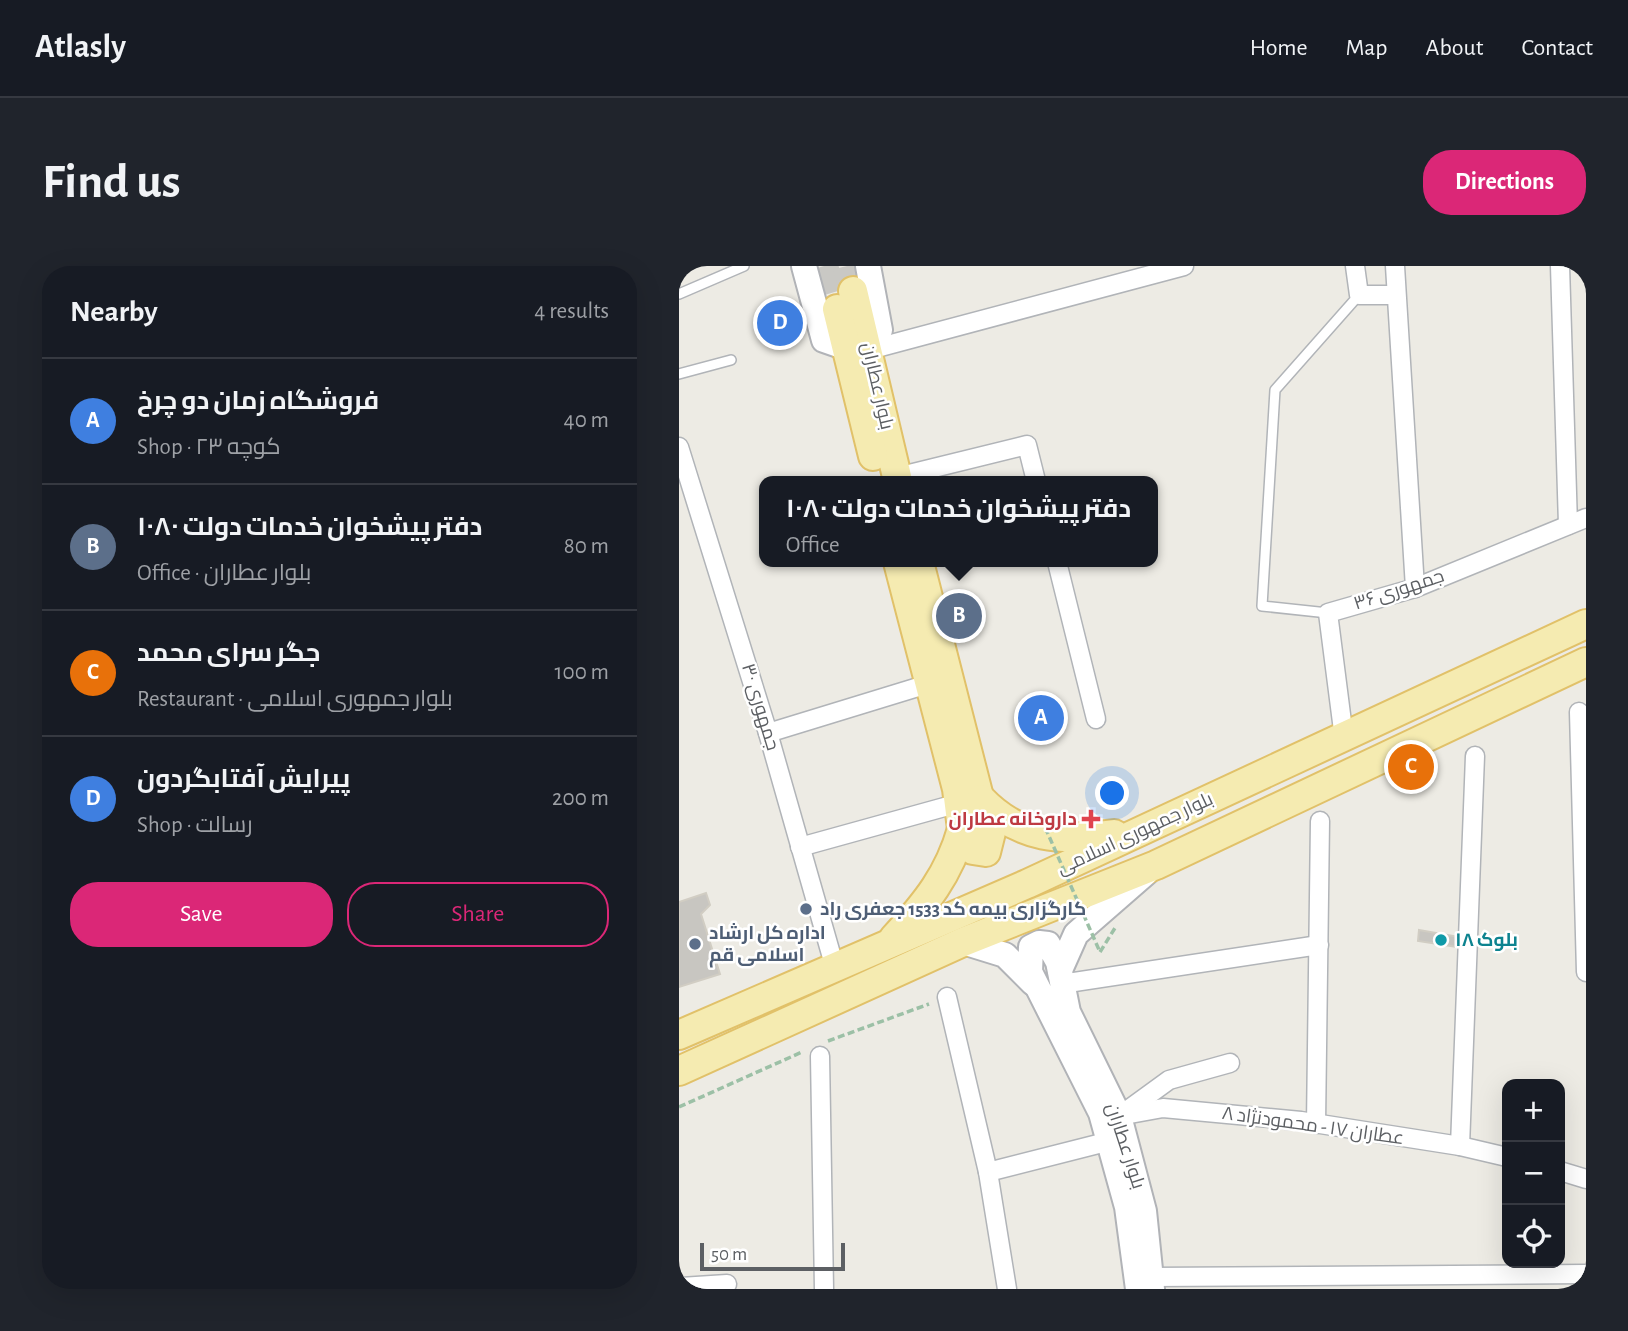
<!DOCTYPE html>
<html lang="en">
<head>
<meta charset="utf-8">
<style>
	body { margin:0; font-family:"Alegreya Sans",Cairo,sans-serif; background:#20242c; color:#f1f3f6 }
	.controls { position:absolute; right:21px; bottom:21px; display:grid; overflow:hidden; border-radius:14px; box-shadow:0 7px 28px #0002 }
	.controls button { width:63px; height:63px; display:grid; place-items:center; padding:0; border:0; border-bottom:2px solid #363941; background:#171b24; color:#f1f3f6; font:35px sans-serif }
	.scale { position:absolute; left:21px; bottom:18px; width:145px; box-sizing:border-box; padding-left:7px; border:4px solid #5c5f63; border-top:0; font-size:19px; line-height:24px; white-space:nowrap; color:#5c5f63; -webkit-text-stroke:5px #fff; paint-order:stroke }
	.you { position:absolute; left:434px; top:528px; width:24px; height:24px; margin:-18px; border:5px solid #fff; border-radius:50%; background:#1a73e8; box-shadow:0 0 0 10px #1a73e833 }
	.badge { display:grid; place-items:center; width:46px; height:46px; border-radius:50%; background:#db2777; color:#fff; font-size:23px; font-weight:700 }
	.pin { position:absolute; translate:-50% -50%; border:4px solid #fff; box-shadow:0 2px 7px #0006 }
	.popup { position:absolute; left:80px; top:210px; width:399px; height:91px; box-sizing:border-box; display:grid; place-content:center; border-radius:14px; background:#171b24; filter:drop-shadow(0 2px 5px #0005); font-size:23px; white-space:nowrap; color:#9ea1a6 }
	.popup b { font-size:26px; color:#f1f3f6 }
	.popup::after { content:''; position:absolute; left:50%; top:100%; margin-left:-14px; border:14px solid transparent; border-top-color:#171b24 }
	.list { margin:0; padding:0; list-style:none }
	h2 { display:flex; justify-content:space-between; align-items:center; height:91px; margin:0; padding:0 28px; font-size:30px }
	h2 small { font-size:23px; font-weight:400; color:#9ea1a6 }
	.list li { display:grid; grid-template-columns:46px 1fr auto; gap:21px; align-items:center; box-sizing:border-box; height:126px; padding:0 28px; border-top:2px solid #363941 }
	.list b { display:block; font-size:26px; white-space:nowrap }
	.list p { margin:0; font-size:23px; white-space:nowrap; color:#9ea1a6 }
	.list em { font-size:23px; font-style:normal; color:#9ea1a6 }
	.actions { display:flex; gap:14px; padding:21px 28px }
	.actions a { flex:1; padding:16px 0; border:2px solid #db2777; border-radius:28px; text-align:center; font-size:24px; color:#db2777 }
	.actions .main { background:#db2777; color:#fff }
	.icon { flex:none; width:38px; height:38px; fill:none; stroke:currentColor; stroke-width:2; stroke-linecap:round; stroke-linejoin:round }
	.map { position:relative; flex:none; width:907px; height:1023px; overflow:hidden; border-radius:28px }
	header { display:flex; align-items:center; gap:42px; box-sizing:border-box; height:98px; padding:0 35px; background:#171b24; border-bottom:2px solid #363941 }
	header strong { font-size:33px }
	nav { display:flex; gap:38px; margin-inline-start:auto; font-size:24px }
	.intro { display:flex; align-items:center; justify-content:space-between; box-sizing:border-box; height:168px; padding:0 42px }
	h1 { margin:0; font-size:49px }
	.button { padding:18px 32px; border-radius:28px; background:#db2777; color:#fff; font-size:24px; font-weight:700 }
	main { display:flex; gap:42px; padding:0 42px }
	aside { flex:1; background:#171b24; border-radius:28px; box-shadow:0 7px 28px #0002 }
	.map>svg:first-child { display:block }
	.building { fill:#c8c6c1; stroke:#d1cdc3; stroke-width:2 }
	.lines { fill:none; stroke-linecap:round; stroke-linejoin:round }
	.primary-tunnel { stroke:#c9c8c4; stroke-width:28; stroke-dasharray:28 14; stroke-linecap:butt }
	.lane-casing { stroke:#b1b4b8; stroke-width:12 }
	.street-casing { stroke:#b1b4b8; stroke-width:21 }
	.secondary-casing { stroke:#b1b3b7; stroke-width:28 }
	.primary-casing { stroke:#e1c169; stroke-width:32 }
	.path { stroke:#9cc0a6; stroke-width:3.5; stroke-dasharray:7 3.5; stroke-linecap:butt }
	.lane { stroke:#fff; stroke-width:9 }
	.street { stroke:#fff; stroke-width:18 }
	.secondary { stroke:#fff; stroke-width:24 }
	.primary { stroke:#f5ebb1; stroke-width:28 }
	.path-bridge { stroke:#9cc0a6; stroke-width:3.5; stroke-dasharray:7 3.5; stroke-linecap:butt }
	.health-dot { fill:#e0444e; stroke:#fff; stroke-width:2.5 }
	.service-dot { fill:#5c6f8a; stroke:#fff; stroke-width:2.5 }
	.culture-dot { fill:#0f9aa8; stroke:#fff; stroke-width:2.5 }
	.labels { text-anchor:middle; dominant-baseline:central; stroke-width:5; stroke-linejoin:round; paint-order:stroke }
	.street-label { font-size:19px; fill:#5c5f63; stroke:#fff }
	.health-label { font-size:19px; font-weight:bold; fill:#be3a42; stroke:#fff; text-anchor:end }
	.service-label { font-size:19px; font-weight:bold; fill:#4e5e75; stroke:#fff; text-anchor:start }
	.culture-label { font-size:19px; font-weight:bold; fill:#0d838f; stroke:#fff; text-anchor:start }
</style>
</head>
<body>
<header>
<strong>Atlasly</strong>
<nav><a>Home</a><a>Map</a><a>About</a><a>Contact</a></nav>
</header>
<div class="intro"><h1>Find us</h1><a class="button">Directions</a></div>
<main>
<aside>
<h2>Nearby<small>4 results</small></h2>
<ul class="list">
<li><span class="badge" style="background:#3f7fe0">A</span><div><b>فروشگاه زمان دو چرخ</b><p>Shop · کوچه ۲۳</p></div><em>40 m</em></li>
<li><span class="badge" style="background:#5c6f8a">B</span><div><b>دفتر پیشخوان خدمات دولت ۱۰۸۰</b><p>Office · بلوار عطاران</p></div><em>80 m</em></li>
<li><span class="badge" style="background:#e8710a">C</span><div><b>جگر سرای محمد</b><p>Restaurant · بلوار جمهوری اسلامی</p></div><em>100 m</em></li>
<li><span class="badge" style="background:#3f7fe0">D</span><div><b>پیرایش آفتابگردون</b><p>Shop · رسالت</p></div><em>200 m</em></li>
</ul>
<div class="actions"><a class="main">Save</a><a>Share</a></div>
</aside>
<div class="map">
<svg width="907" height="1023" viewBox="0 0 907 1023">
	<rect width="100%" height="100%" fill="#edebe4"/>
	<g class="building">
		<polygon points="27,627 31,639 22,648 41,708 0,721 0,636"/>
		<polygon points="740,664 786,672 785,682 739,675"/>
	</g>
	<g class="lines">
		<g class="primary-tunnel">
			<polyline points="145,0 158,43"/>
			<polyline points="168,0 174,25"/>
		</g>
		<g class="lane-casing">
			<g id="lane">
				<polyline points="0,28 65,0"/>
				<polyline points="0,108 52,94"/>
				<polyline points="649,347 583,340 596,124 680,29"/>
			</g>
		</g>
		<g class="street-casing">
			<g id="street">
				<polyline points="676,0 680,29 717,29"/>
				<polyline points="716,0 736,322"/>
				<polyline points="881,0 889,259"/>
				<polyline points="190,84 505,0"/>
				<polyline points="0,181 89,467 156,702"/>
				<polyline points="218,211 348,179 357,215"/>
				<polyline points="378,296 417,453"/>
				<polyline points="900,446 907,706"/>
				<polyline points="89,467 249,418"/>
				<polyline points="665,472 649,347 736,322 907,252"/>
				<polyline points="121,581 280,537"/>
				<polyline points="382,718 640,679"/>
				<polyline points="268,731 309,906 328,1023"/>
				<polyline points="141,790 145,1023"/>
				<polyline points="446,846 490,814 551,797"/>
				<polyline points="440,850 484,842 622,855 781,880 828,891"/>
				<polyline points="637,858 641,555"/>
				<polyline points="781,880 796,490"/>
				<polyline points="881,905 907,913"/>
				<polyline points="309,906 431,875"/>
				<polyline points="472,1011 907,1008"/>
				<polyline points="0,1021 48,1018"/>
			</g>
		</g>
		<g class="secondary-casing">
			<g id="secondary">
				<polyline points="125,0 145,74 168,82"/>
				<polyline points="189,0 201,64 190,84"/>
				<polyline points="284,676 326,689 354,717"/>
				<polyline points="381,704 397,668 467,607"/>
				<polyline points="459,1023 448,941 422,847 351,706 352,681 360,677 369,678 379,696 389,746 440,850 465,945 473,1023"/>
			</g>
		</g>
		<g class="primary-casing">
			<g id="primary">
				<polyline points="174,25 219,215"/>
				<polyline points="158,43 194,190"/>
				<polyline points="219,296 278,523 283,563 294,584 307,586 312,566 300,531 240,296"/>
				<path d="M302,533C341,574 383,575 435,568"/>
				<path d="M215,672C247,637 270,609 283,563"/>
				<polyline points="0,769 348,618 907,358"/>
				<polyline points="0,805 284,676 477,599 907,396"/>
			</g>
		</g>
		<g class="path">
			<polyline points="421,686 436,662"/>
			<polyline points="149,775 250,738"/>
			<polyline points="0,841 123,786"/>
		</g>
		<use href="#lane" class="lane"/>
		<use href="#street" class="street"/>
		<use href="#secondary" class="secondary"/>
		<use href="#primary" class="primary"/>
		<polyline class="path-bridge" points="362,552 421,686"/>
	</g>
	<path class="health-dot" d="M408.5 542.5h7v7h7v7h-7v7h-7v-7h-7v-7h7z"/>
	<g class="service-dot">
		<circle cx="127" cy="643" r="7"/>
		<circle cx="16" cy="678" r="7"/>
	</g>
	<circle class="culture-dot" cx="762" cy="674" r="7"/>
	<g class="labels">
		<g class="street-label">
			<text transform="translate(198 120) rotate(77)">بلوار عطاران</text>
			<text transform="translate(720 324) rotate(-18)">جمهوری ۳۶</text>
			<text transform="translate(81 441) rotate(73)">جمهوری ۳۰</text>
			<text transform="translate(456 568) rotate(-25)">بلوار جمهوری اسلامی</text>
			<text transform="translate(634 860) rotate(8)">عطاران ۱۷ - محمودنژاد ۸</text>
			<text transform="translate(446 880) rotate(72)">بلوار عطاران</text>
		</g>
		<g class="health-label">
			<text x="398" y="553">داروخانه عطاران</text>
		</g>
		<g class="service-label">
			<text x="141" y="643">کارگزاری بیمه کد 1533 جعفری راد</text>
			<text x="30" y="667">اداره کل ارشاد<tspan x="30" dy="22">اسلامی قم</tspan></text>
		</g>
		<g class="culture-label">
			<text x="776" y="674">بلوک ۱۸</text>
		</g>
	</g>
</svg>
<div class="controls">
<button>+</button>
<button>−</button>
<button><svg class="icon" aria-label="locate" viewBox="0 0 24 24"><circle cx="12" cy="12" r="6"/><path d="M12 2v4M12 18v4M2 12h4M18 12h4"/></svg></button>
</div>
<div class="scale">50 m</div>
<div class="you"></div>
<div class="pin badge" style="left:362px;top:452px;background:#3f7fe0">A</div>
<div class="pin badge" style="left:280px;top:350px;background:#5c6f8a">B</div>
<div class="popup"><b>دفتر پیشخوان خدمات دولت ۱۰۸۰</b>Office</div>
<div class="pin badge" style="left:732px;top:501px;background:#e8710a">C</div>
<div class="pin badge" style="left:101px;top:57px;background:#3f7fe0">D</div>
</div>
</main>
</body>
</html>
